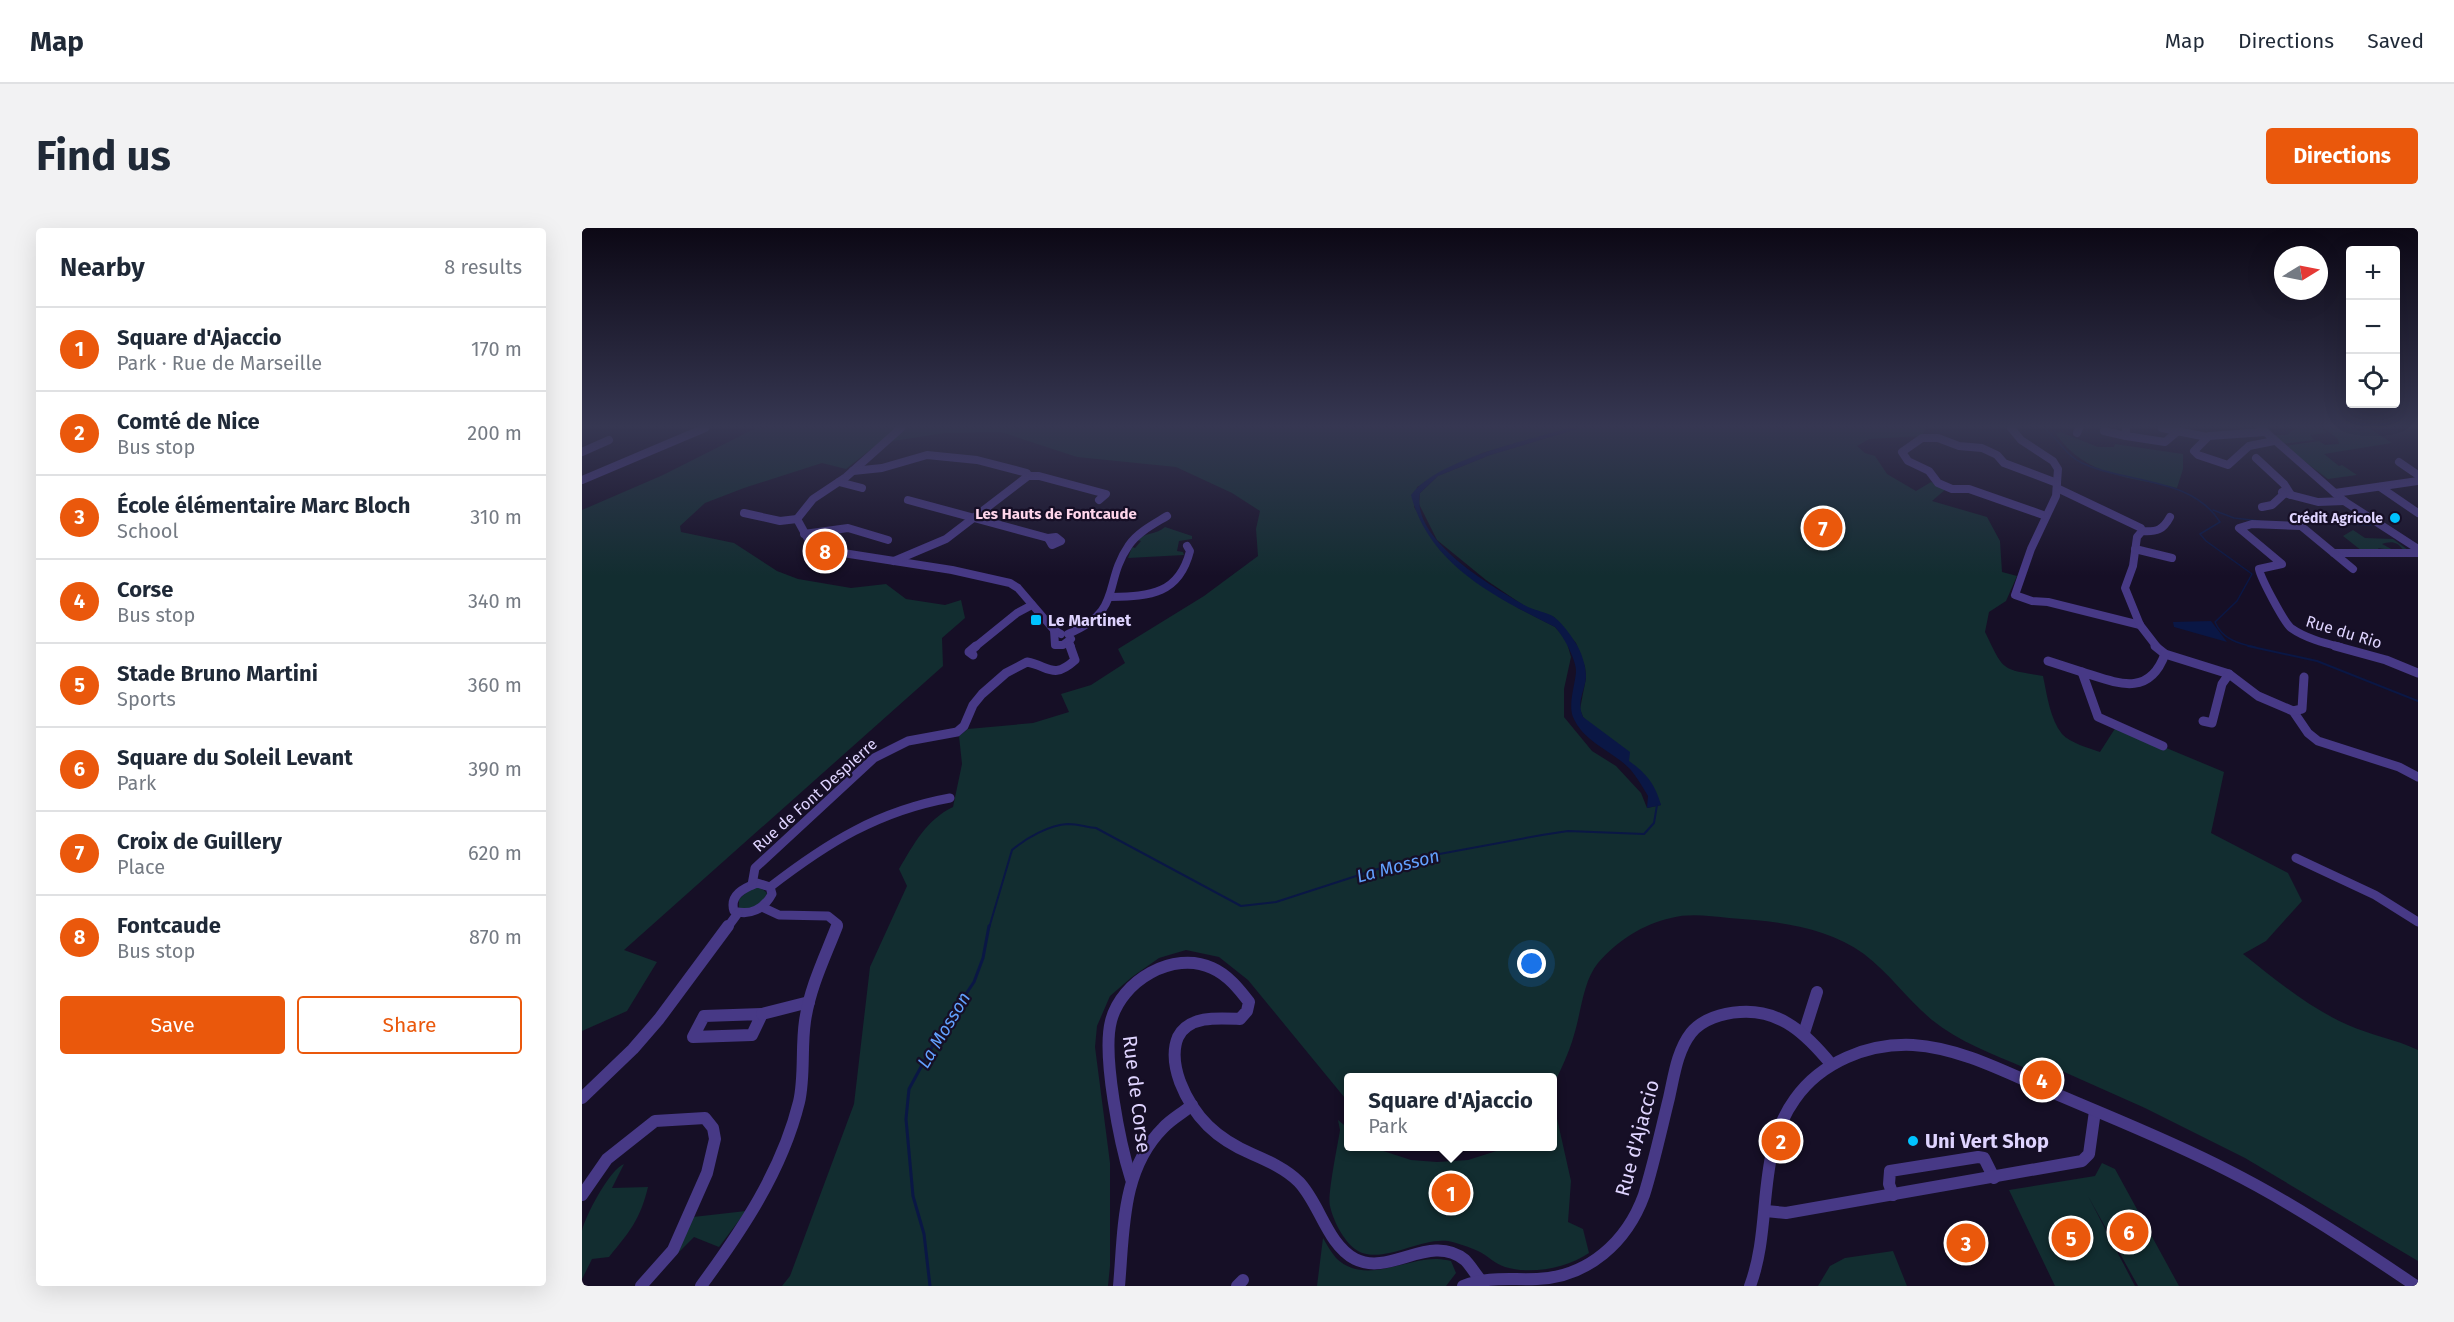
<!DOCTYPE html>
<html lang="en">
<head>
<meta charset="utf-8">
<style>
	body { margin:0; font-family:"Fira Sans",sans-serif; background:#f2f2f3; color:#1f2937 }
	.controls { position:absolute; right:18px; top:18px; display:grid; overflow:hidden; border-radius:6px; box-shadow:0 6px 24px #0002 }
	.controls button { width:54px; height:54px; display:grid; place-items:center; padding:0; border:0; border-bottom:2px solid #e0e1e3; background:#fff; color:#1f2937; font:30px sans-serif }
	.compass { position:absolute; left:1692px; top:18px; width:54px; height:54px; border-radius:50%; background:#fff; box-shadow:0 6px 24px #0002; rotate:80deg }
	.you { position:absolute; left:950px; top:736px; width:21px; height:21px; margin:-15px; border:4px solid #fff; border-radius:50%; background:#1a73e8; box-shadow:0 0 0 9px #1a73e833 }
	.badge { display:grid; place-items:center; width:39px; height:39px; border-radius:50%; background:#ea580c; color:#fff; font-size:20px; font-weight:700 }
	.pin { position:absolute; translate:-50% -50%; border:3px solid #fff; box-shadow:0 2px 6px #0006 }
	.popup { position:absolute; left:762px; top:845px; width:213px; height:78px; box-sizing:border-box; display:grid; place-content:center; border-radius:6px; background:#fff; filter:drop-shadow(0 2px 4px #0005); font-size:20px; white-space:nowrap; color:#747a83 }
	.popup b { font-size:22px; color:#1f2937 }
	.popup::after { content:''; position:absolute; left:50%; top:100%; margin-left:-12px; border:12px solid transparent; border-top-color:#fff }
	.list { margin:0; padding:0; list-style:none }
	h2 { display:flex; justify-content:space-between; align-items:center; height:78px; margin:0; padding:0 24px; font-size:26px }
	h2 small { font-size:20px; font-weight:400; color:#747a83 }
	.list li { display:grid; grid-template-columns:39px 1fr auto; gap:18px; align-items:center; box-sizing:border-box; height:84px; padding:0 24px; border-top:2px solid #e0e1e3 }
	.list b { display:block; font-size:22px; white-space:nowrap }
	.list p { margin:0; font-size:20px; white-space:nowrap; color:#747a83 }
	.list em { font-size:20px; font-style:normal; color:#747a83 }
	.actions { display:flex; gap:12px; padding:18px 24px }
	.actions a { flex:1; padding:14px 0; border:2px solid #ea580c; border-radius:6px; text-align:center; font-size:21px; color:#ea580c }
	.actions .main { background:#ea580c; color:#fff }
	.icon { flex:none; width:33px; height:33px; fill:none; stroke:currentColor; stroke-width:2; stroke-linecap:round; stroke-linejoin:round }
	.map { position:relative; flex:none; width:1836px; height:1058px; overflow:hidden; border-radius:6px }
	header { display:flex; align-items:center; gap:36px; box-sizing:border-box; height:84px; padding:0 30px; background:#fff; border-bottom:2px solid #e0e1e3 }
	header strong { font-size:28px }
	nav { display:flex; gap:33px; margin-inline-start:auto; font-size:21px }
	.intro { display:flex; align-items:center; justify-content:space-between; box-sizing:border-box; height:144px; padding:0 36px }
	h1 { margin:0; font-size:42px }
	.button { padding:15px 27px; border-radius:6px; background:#ea580c; color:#fff; font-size:21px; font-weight:700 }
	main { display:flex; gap:36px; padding:0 36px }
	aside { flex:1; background:#fff; border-radius:6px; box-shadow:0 6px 24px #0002 }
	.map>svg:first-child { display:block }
	.green { fill:#122d30 }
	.water { fill:#0a1745 }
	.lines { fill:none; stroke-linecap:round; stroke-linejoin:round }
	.stream-far2 { stroke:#0a1745; stroke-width:1.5 }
	.stream-far1 { stroke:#0a1745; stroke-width:2 }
	.stream { stroke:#0a1745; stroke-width:3 }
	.minor-far2 { stroke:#473986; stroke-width:8 }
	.minor-far1 { stroke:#473986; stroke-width:9 }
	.minor { stroke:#473986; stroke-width:12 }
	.poi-dot { fill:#00c3ff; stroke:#160f26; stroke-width:2 }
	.labels { text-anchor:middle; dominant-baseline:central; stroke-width:4.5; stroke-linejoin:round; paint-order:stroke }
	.far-poi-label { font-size:14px; font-weight:bold; fill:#dfd4ff; stroke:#160f26; text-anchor:end }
	.far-neighbourhood-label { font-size:15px; font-weight:bold; fill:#ffd6eb; stroke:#160f26 }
	.poi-label { font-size:16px; font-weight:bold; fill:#dfd4ff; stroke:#160f26; text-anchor:start }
	.street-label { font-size:16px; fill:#dfd4ff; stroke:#160f26 }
	.water-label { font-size:18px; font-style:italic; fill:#62a1ff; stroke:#160f26 }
	.near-street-label { font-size:20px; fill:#dfd4ff; stroke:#160f26 }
	.near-poi-label { font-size:20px; font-weight:bold; fill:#dfd4ff; stroke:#160f26; text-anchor:start }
</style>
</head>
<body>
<header>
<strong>Map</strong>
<nav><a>Map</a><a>Directions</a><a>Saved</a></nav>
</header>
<div class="intro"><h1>Find us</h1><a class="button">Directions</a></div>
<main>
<aside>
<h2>Nearby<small>8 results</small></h2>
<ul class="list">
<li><span class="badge">1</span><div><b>Square d'Ajaccio</b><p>Park · Rue de Marseille</p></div><em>170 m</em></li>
<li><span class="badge">2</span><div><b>Comté de Nice</b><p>Bus stop</p></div><em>200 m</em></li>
<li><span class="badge">3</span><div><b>École élémentaire Marc Bloch</b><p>School</p></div><em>310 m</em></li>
<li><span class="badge">4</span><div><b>Corse</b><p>Bus stop</p></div><em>340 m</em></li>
<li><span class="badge">5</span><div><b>Stade Bruno Martini</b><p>Sports</p></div><em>360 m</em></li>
<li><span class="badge">6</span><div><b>Square du Soleil Levant</b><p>Park</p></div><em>390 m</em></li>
<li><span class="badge">7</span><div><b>Croix de Guillery</b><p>Place</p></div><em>620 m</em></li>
<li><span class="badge">8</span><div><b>Fontcaude</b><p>Bus stop</p></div><em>870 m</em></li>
</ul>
<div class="actions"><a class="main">Save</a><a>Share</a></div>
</aside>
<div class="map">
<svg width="1836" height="1058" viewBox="0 0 1836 1058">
	<rect width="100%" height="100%" fill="#160f26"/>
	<g class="green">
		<path d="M174,200H987L900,225L835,259L832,279L861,325L936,380L973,399L979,406L985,415L989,429L982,461V489L1010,523L1034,538L1059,565L1065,580L1079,577L1064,551L1001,489L998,481L1004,450L1003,439L994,415L972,389L944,379L904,352L855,312L837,276L838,265L856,248L908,227L998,200H1344L1340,208L1287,211L1275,218L1283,225L1293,228L1305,246L1334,263L1349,254L1364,261L1350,273L1405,289L1418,313L1420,344L1435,348L1424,373L1407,384L1403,404C1422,443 1418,441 1461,448C1465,467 1468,491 1480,506C1488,515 1507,520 1518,524L1534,499L1642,544L1629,605L1706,645L1720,673L1684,713L1661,726C1694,752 1727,780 1766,797C1788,807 1813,811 1836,822V1033L1663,930L1563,880L1453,831L1443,840C1411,826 1377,814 1350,792C1326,772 1307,745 1282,726C1243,698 1193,693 1147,690C1128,688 1107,685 1089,690C1061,696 1035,713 1016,735C1001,753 999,785 992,807C987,825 979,841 971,858V850H767V875L666,752L637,729L604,722L577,730L550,749L528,768L515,798L513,819L528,935V1038L526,1058H200L208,1048L272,876L288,739L325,658L317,641C332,616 344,592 371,579L380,536L377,508L386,501L451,495L487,484L479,466L509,457L543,435L536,421L622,368L676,328L674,301L678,283L650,265L594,239L495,229L419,204L363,205L311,213L293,218L264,241L240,235L162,260L123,275L98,298L99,304L152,315L195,343L216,351L269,360L304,356L324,371L363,377L379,372L383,390L360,410L361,438L42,722L75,734L45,783L0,803V282L81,247Z"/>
		<polygon points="1713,200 1772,200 1777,203 1787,200 1810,215 1742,226 1757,238 1760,237 1775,247 1746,251 1702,218 1737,213 1743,217 1757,216 1756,211 1743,201 1741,202 1745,205 1728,207 1732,212 1701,216 1691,207 1705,207"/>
		<path d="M1478,204L1516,219H1532L1533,216L1601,226V241L1595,260C1548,249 1504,249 1474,206Z"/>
		<path d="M583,299L610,308V311L597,313L595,323L601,324L602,327L546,330L550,319L553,320L559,313L555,312C564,304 574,307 583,299Z"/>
		<path d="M1771,302L1783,310L1811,311L1826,322H1821C1816,313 1808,313 1800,316L1813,323L1796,320L1798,323H1780L1761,308Z"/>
		<path d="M178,659L185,665C181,676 169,683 157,680V671L168,661Z"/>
		<path d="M974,886L989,953L986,994L1001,1001L1007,1025C985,1040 949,1047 923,1039C913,1036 905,1027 896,1023C887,1019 875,1015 866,1013C837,1009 797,1039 773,1021C761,1012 751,992 748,978C745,968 756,916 758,902L756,892L767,901V918L789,919L829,932L855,934L886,932L927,919L971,918V889Z"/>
		<polygon points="1520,935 1533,941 1597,1058 1556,1058 1506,968 1553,1058 1473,1058 1427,962 1513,948"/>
		<path d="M42,936L30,960L66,959C58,992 48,1003 27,1029L10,1031L0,1051C0,1036 0,1018 0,1003C3,988 28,941 42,936Z"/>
		<polygon points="164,983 137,1019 112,1009 96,1025 94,1024 111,989"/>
		<path d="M741,1010C745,1017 749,1024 754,1030C783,1058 822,1030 855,1031C860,1031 865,1032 869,1033L874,1045L864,1058H735Z"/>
		<polygon points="1311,1023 1325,1058 1236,1058 1248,1038 1263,1030"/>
	</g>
	<g class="water">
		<path d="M987,200H998L908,227L856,248L838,265C828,312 912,360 946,379C954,383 965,384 972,389C980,395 988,406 993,414C999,423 1004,437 1004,449C1003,463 994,474 1001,489L1048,524L1047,533C1065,546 1073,556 1079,577L1065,580L1066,568C1061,560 1055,549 1048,541C1031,523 1002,515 991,489C986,476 993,457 994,444C995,433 981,407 973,399C913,369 847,337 829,267C856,231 944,213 987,200Z"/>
		<polygon points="1629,393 1645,414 1592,399 1591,394"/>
	</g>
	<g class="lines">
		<g class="stream-far2">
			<path d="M1462,200C1476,210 1483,227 1500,235C1544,256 1609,248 1638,294L1618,306L1624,313L1670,346L1655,373L1633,394C1640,411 1657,416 1673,419"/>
			<polyline points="1631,282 1652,290 1678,293"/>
			<polyline points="1714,294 1789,297"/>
		</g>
		<g class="stream-far1">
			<polyline points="1666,418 1735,433 1836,473"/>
			<path d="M407,700L430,622C444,610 467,597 486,596C495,596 505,599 514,600L659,678L694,674L802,639L852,627L960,607L986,603L1062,606L1072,595L1075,577"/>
		</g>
		<polyline class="stream" points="348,1058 342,1006 331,968 324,891 327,861 357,806 392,754 401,730 407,698"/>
		<g class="minor-far2">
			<polyline points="319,200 264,249 231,271 215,291 226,311 261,325 370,342 428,355 436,360 472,402 479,406"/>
			<polyline points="1429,200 1439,212 1471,233 1476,241 1474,268 1449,321 1433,367 1450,373 1466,374 1558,397"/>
			<polyline points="1544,200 1544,208 1583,214 1596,203"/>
			<polyline points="1580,200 1625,209"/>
			<polyline points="1679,200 1762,273 1836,321"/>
			<polyline points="1522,203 1544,208"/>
			<polyline points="1683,204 1627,208 1612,223 1616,227 1646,237 1667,218 1692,213"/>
			<polyline points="1495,205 1497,200"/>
			<polyline points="0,224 27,212"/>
			<polyline points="1674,230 1702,256 1709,267 1700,264 1705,263"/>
			<polyline points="1817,234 1836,247"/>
			<polyline points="271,243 300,240 345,227 395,232 445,245 446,248 457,248 524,266 517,272"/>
			<polyline points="0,252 123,200"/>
			<polyline points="257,254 280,260"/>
			<polyline points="1798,259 1836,285"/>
			<polyline points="1475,260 1559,300 1560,303 1555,309 1551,338 1543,360 1558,397 1575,419"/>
			<polyline points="1753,265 1836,253"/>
			<polyline points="1709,267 1736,274 1762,273"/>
			<polyline points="326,272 466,310"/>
			<polyline points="1680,279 1690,277 1702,266"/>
			<polyline points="162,285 198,293 215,291"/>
			<polyline points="1464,288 1387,261 1370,261 1356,255 1347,243 1326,233 1320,224 1340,210 1356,210 1377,218 1400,220 1415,227 1422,235 1475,255"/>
			<path d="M1560,303C1575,304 1581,302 1588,289"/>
			<polyline points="222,306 266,300 306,312"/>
			<polygon points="474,309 479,313 470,317 466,310"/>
			<polyline points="1553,321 1590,330"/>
			<polyline points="1752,325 1836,325"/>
			<polyline points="312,333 364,311 446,248"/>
			<path d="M529,369C569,368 597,366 608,323L605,318"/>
			<polyline points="472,402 473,417 481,417 489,411"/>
			<path d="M486,406C542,383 520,356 547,317C556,304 572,296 585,288"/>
			<polyline points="487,414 489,419"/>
			<polyline points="393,419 435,385 450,377"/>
			<path d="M1758,419C1742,415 1723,410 1709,400C1702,394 1679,351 1677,341L1700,336L1657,300L1670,296L1719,298L1771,341"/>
		</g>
		<g class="minor-far1">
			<polyline points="1573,418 1583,426 1647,446 1676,468 1711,483 1726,505 1736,513 1817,539 1836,549"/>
			<polyline points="1753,418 1804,432 1836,445"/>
			<polyline points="391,427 387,424 394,418"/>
			<polyline points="1466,433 1500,444"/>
			<polyline points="1711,483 1720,481 1722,449"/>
			<polyline points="1621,493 1630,495 1640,456 1647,446"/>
			<path d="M1581,518L1516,489L1500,444C1535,455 1567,470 1583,426"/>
			<polyline points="1714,630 1793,667 1836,694"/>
			<path d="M175,655L188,659L190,666C182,681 168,688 152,683C147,667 162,660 175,655Z"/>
			<path d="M170,657L173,640L292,530L326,513L375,504L382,498L391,477L400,466L424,445L445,434C467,438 471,452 493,432L488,418"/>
			<path d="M188,659C245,615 296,583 368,570"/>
			<polyline points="180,679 197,687 246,688 256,696 255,700"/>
			<polyline points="145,700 156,685"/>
		</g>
		<g class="minor">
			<polygon points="180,786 170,807 111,809 122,788"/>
			<polyline points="180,786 227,774"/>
			<polyline points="1222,805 1235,764"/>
			<polyline points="0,870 51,821 77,791 146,698"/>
			<path d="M549,951C538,916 520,827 529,793C539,753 591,722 630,740C646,747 657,761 667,774L665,783L658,791C638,790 607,787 596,809C590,823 593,840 598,854C612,890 635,911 670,926C686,933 704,941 717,954C738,976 745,1016 773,1031C808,1049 848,1004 883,1032C888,1037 892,1044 897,1050"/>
			<polyline points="0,967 25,931 73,893 123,890 131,900 133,911 125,945 91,1022 59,1058"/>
			<polyline points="1311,967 1307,956 1308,943 1396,929 1402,930 1412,950"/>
			<polyline points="1184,983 1204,985 1500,933 1507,926 1513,883"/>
			<path d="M119,1058C160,1002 200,943 217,874C223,848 219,820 223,793C228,759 243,729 255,698"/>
			<path d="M537,1058C542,1003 539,942 581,900C589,891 601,885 610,877"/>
			<polyline points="655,1058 661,1052"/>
			<path d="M881,1058C906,1048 928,1052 955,1051C1006,1049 1045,1014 1062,967C1072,935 1079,902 1087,870C1092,848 1095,823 1109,805C1120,791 1141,785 1158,784C1199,781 1225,807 1249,836"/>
			<path d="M1168,1058C1191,997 1173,926 1213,871C1239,834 1286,815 1331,817C1380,820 1427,846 1472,865C1530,890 1589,913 1645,942C1711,975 1773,1017 1834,1058"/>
		</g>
	</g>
	<linearGradient id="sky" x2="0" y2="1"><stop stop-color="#0c0815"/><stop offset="0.57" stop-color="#363752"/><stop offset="1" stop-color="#363752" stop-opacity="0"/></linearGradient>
	<rect width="1836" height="348" fill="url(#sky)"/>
	<g class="poi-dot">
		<circle cx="1813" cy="290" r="6"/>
		<rect x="448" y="386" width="12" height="12" rx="3"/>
		<circle cx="1331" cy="913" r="6"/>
	</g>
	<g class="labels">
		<g class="far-poi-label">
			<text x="1801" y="290">Crédit Agricole</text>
		</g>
		<g class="far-neighbourhood-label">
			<text x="474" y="286">Les Hauts de Fontcaude</text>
		</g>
		<g class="poi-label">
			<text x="466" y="392">Le Martinet</text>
		</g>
		<g class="street-label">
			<text transform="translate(1762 404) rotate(17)">Rue du Rio</text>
			<text transform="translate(233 567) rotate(-42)">Rue de Font Despierre</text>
		</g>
		<g class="water-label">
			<text transform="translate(816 638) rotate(-15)">La Mosson</text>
			<text transform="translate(362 802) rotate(-59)">La Mosson</text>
		</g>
		<g class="near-street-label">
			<text transform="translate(555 866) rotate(83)">Rue de Corse</text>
			<text transform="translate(1055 910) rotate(-75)">Rue d'Ajaccio</text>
		</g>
		<g class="near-poi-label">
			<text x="1343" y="913">Uni Vert Shop</text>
		</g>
	</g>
</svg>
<div class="controls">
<button>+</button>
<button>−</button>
<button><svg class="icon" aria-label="locate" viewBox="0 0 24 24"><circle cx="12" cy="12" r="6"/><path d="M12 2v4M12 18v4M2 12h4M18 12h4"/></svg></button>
</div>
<svg class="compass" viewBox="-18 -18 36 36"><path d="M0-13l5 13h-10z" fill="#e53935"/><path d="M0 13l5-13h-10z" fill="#747a83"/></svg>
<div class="you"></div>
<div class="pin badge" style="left:869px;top:965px">1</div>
<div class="popup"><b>Square d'Ajaccio</b>Park</div>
<div class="pin badge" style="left:1199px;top:913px">2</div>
<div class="pin badge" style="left:1384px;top:1015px">3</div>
<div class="pin badge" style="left:1460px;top:852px">4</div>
<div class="pin badge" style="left:1489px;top:1010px">5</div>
<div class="pin badge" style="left:1547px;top:1004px">6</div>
<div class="pin badge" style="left:1241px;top:300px">7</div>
<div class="pin badge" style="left:243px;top:323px">8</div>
</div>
</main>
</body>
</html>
